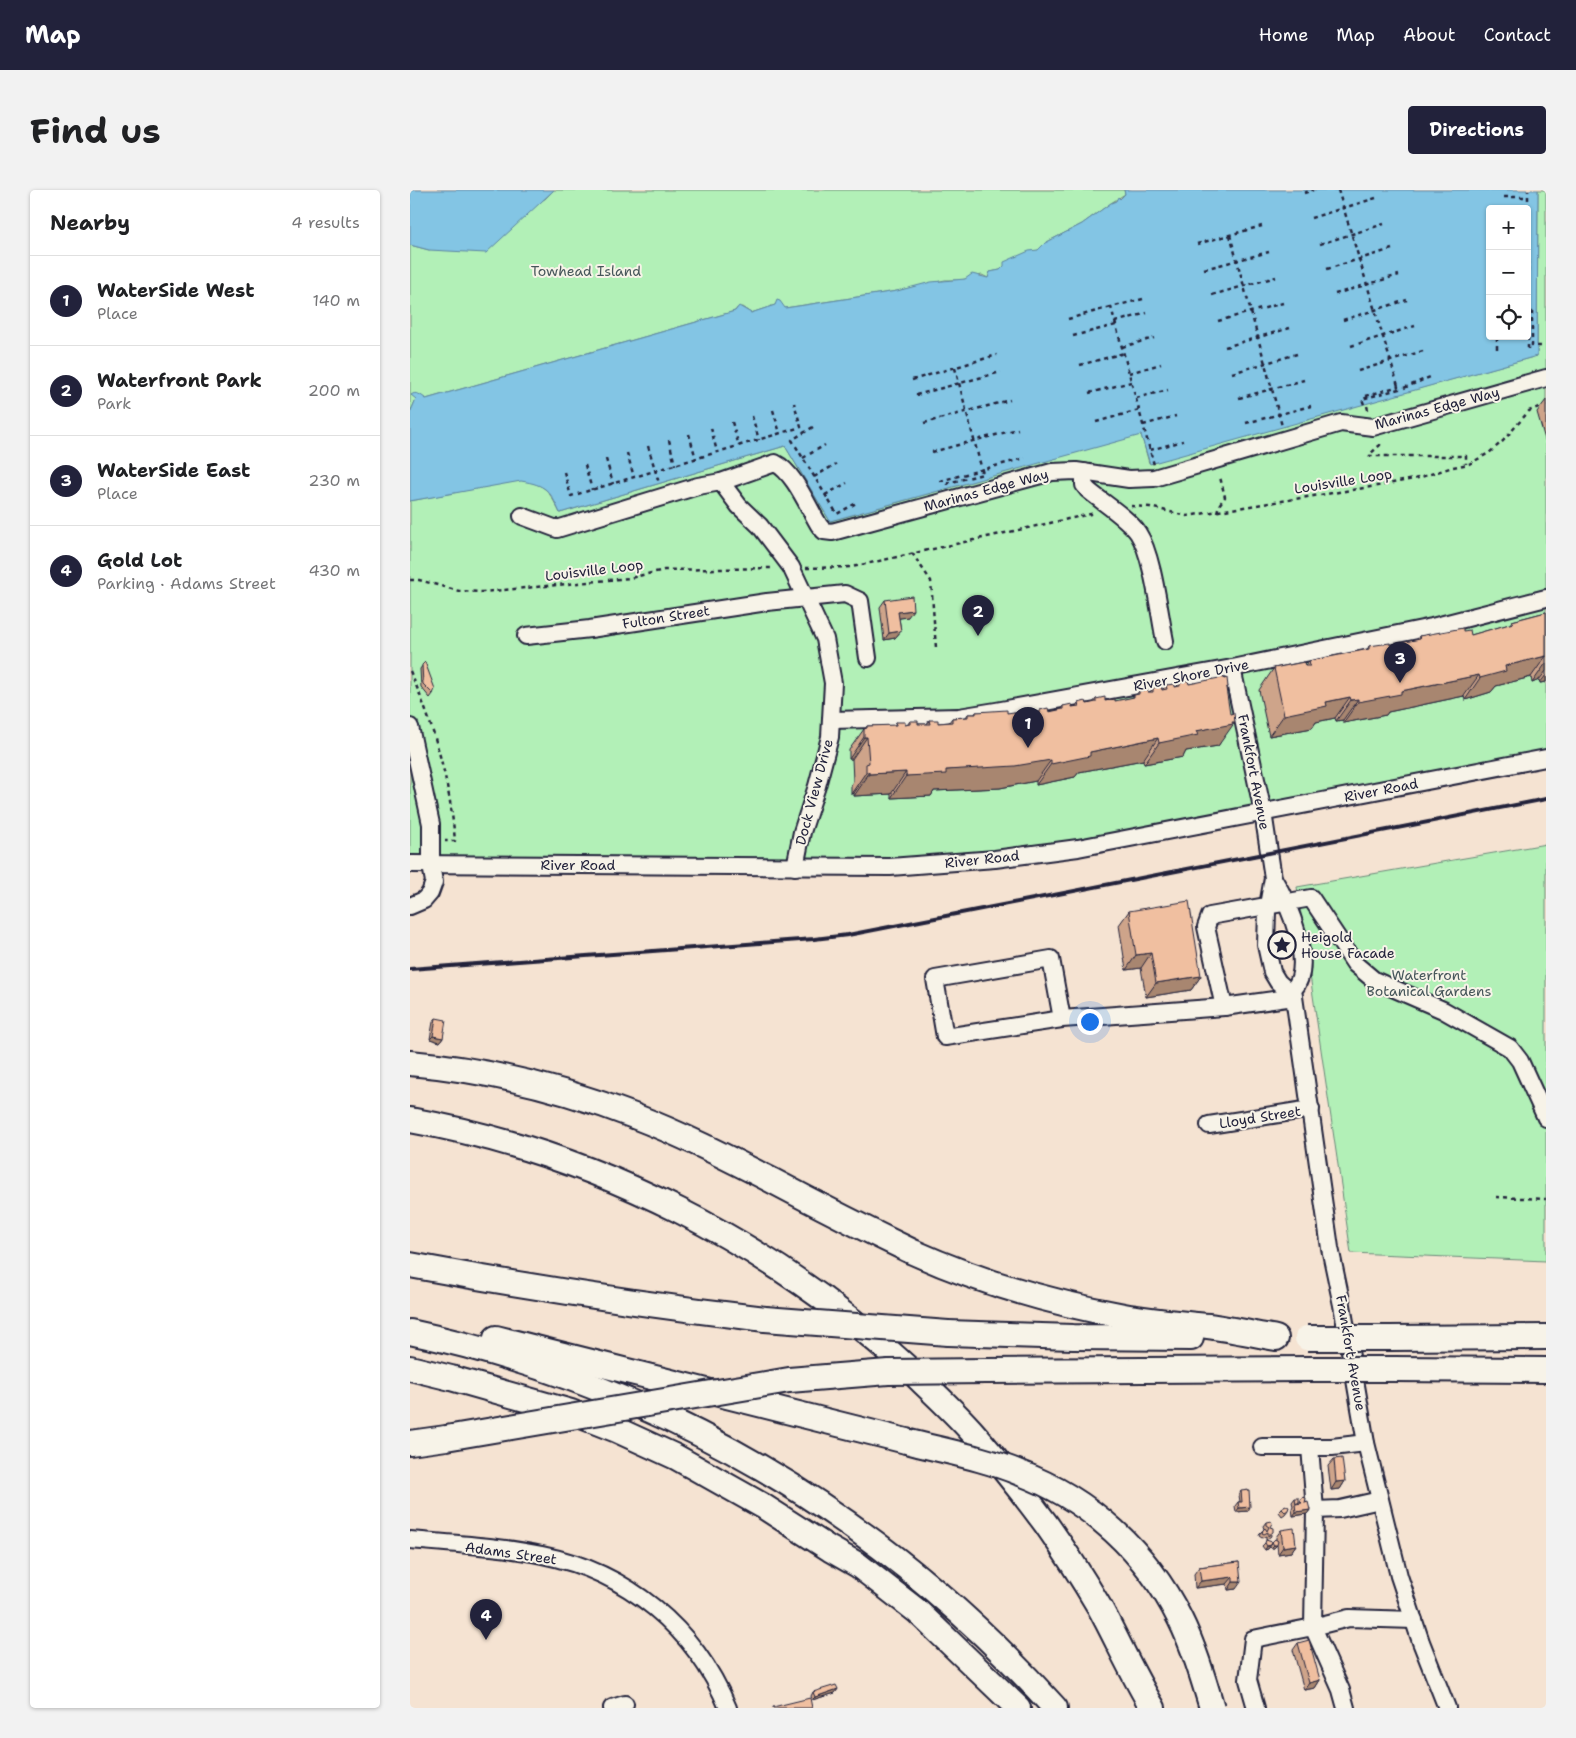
<!DOCTYPE html>
<html lang="en">
<head>
<meta charset="utf-8">
<style>
	body { margin:0; font-family:"Shantell Sans",sans-serif; background:#f2f2f2; color:#202124 }
	.controls { position:absolute; right:15px; top:15px; display:grid; overflow:hidden; border-radius:5px; box-shadow:0 1px 4px #0004 }
	.controls button { width:45px; height:45px; display:grid; place-items:center; padding:0; border:0; border-bottom:1px solid #e0e0e0; background:#fff; color:#202124; font:25px sans-serif }
	.you { position:absolute; left:679px; top:831px; width:18px; height:18px; margin:-12px; border:4px solid #fff; border-radius:50%; background:#1a73e8; box-shadow:0 0 0 8px #1a73e833 }
	.badge { display:grid; place-items:center; width:32px; height:32px; border-radius:50%; background:#22223b; color:#fff; font-size:16px; font-weight:700 }
	.pin { position:absolute; translate:-50% -41px; filter:drop-shadow(0 1px 2px #0008) }
	.pin::after { content:''; position:absolute; top:26px; width:18px; height:15px; background:inherit; clip-path:polygon(0 0,100% 0,50% 100%) }
	.list { margin:0; padding:0; list-style:none }
	h2 { display:flex; justify-content:space-between; align-items:center; height:65px; margin:0; padding:0 20px; font-size:21px }
	h2 small { font-size:16px; font-weight:400; color:#757577 }
	.list li { display:grid; grid-template-columns:32px 1fr auto; gap:15px; align-items:center; box-sizing:border-box; height:90px; padding:0 20px; border-top:1px solid #e0e0e0 }
	.list b { display:block; font-size:19px; white-space:nowrap }
	.list p { margin:0; font-size:16px; white-space:nowrap; color:#757577 }
	.list em { font-size:16px; font-style:normal; color:#757577 }
	.icon { flex:none; width:28px; height:28px; fill:none; stroke:currentColor; stroke-width:2; stroke-linecap:round; stroke-linejoin:round }
	.map { position:relative; flex:none; width:1136px; height:1518px; overflow:hidden; border-radius:5px }
	header { display:flex; align-items:center; gap:30px; box-sizing:border-box; height:70px; padding:0 25px; background:#22223b; color:#fff }
	header strong { font-size:24px }
	nav { display:flex; gap:28px; margin-inline-start:auto; font-size:18px }
	.intro { display:flex; align-items:center; justify-content:space-between; box-sizing:border-box; height:120px; padding:0 30px }
	h1 { margin:0; font-size:35px }
	.button { padding:12px 22px; border-radius:5px; background:#22223b; color:#fff; font-size:18px; font-weight:700 }
	main { display:flex; gap:30px; padding:0 30px }
	aside { flex:1; background:#fff; border-radius:5px; box-shadow:0 1px 4px #0004 }
	.map>svg:first-child { display:block }
	.green { fill:#b2f0b7; stroke:#6a8979 }
	.water { fill:#83c5e4; stroke:#5c84a0; fill-rule:evenodd }
	.lines { fill:none; stroke-linecap:round; stroke-linejoin:round }
	.minor-casing { stroke:#22223b; stroke-width:20 }
	.highway-casing { stroke:#22223b; stroke-width:28 }
	.path { stroke:#22223b; stroke-width:2.5; stroke-dasharray:4 4; stroke-linecap:butt }
	.minor { stroke:#f7f3e8; stroke-width:16 }
	.highway { stroke:#f7f3e8; stroke-width:24 }
	.rail { stroke:#22223b; stroke-width:4 }
	.highway-bridge-casing { stroke:#22223b; stroke-width:28; stroke-linecap:butt }
	.highway-bridge { stroke:#f7f3e8; stroke-width:24 }
	.wall { fill:#cea48a; stroke:#22223b }
	.shaded-wall { fill:#a88670; stroke:#22223b }
	.building { fill:#f0bfa0; stroke:#22223b }
	.labels { text-anchor:middle; dominant-baseline:central; stroke-width:4; stroke-linejoin:round; paint-order:stroke }
	.park-label { font-size:14px; fill:#46565a; stroke:#f7f3e8 }
	.street-label { font-size:14px; fill:#22223b; stroke:#f7f3e8 }
	.poi-label { font-size:14px; fill:#22223b; stroke:#f7f3e8; text-anchor:start }
</style>
</head>
<body>
<header>
<strong>Map</strong>
<nav><a>Home</a><a>Map</a><a>About</a><a>Contact</a></nav>
</header>
<div class="intro"><h1>Find us</h1><a class="button">Directions</a></div>
<main>
<aside>
<h2>Nearby<small>4 results</small></h2>
<ul class="list">
<li><span class="badge">1</span><div><b>WaterSide West</b><p>Place</p></div><em>140 m</em></li>
<li><span class="badge">2</span><div><b>Waterfront Park</b><p>Park</p></div><em>200 m</em></li>
<li><span class="badge">3</span><div><b>WaterSide East</b><p>Place</p></div><em>230 m</em></li>
<li><span class="badge">4</span><div><b>Gold Lot</b><p>Parking · Adams Street</p></div><em>430 m</em></li>
</ul>
</aside>
<div class="map">
<svg width="1136" height="1518" viewBox="0 0 1136 1518">
	<rect width="100%" height="100%" fill="#f5e3d2"/>
	<filter id="ink" filterUnits="userSpaceOnUse"><feTurbulence type="fractalNoise" baseFrequency=".02" numOctaves="2"/><feDisplacementMap in="SourceGraphic" scale="10" xChannelSelector="R" yChannelSelector="G"/><feConvolveMatrix kernelMatrix="1 2 1 2 8 2 1 2 1" color-interpolation-filters="sRGB"/></filter>
	<g filter="url(#ink)">
		<g class="green">
			<polygon points="144,0 714,0 715,4 701,13 672,34 635,53 628,60 594,76 590,80 580,82 578,88 572,85 551,90 535,90 487,101 375,118 365,115 341,123 332,117 327,118 325,121 16,209 10,205 6,209 0,223 0,55 19,60 135,9"/>
			<path d="M1128,0H1136V560L853,622L668,658L480,677L0,675V311L111,290C137,295 138,300 150,323L375,256L420,331L731,244L739,273L1127,166Z"/>
			<polygon points="1136,654 1136,1071 941,1063 887,697"/>
		</g>
		<g class="water">
			<polygon points="0,0 144,0 76,63 19,60 0,55"/>
			<path d="M714,0H1128L1127,166L740,274L731,245L420,331L375,256L150,323C140,300 136,295 111,291L0,311V223L6,209L1,205C6,201 11,205 16,209L325,121L329,116L341,123L365,115L367,110L370,111L375,118L487,101L521,92L555,89L562,84L578,88L580,82L590,80L594,76V72L619,61L628,60L635,53L672,34L701,13L706,11L708,7L710,9L715,4ZM1080,19H1117V146H1080Z"/>
		</g>
		<g class="lines">
			<g class="minor-casing">
				<g id="minor">
					<path d="M674,282V295L678,300C692,312 718,328 728,343C743,366 749,422 755,451"/>
					<polyline points="311,292 329,316 350,336 381,377 415,449 423,493 420,547 407,596 392,642 385,677"/>
					<path d="M112,326L147,339L288,296L311,292L365,273C384,282 398,317 409,335L414,341L422,342L642,282L666,281L719,289L744,288L931,233L963,237L1136,188"/>
					<polyline points="116,446 180,439 357,412 435,404 450,411 458,468"/>
					<polyline points="822,478 853,622 863,688 857,721 856,755 862,782 868,792 876,799 883,800"/>
					<polyline points="421,530 549,527 586,521 822,478 1022,437 1136,408"/>
					<polyline points="0,537 21,634 21,675 24,692 20,703 14,710 0,716"/>
					<polyline points="0,674 480,677 585,669 668,658 1136,568"/>
					<path d="M863,688C878,712 906,775 883,800L920,1058L932,1115L956,1253L989,1386L1011,1452L1037,1518"/>
					<polyline points="884,807 814,817 796,737 800,726 901,708 945,774 964,790 1033,820 1100,858 1110,871 1136,928"/>
					<polyline points="652,829 641,769 525,789 535,847 652,829 814,817"/>
					<polyline points="799,935 901,919"/>
					<polyline points="852,1257 922,1257 956,1253"/>
					<polyline points="900,1257 905,1320 930,1319 970,1310"/>
					<polyline points="905,1320 903,1437 939,1428 1004,1430"/>
					<path d="M0,1350C44,1354 89,1356 132,1365C217,1382 285,1438 318,1518"/>
					<polyline points="202,1518 215,1514"/>
					<polyline points="846,1518 838,1490 843,1449 903,1437 931,1500 936,1518"/>
				</g>
			</g>
			<g class="highway-casing">
				<g id="highway">
					<path d="M0,873C77,880 152,898 224,926C271,944 316,967 361,990C408,1015 455,1039 503,1062C570,1092 642,1113 714,1126C742,1131 770,1133 798,1136C821,1139 843,1144 866,1148"/>
					<path d="M0,930C186,963 364,1054 502,1182C524,1203 546,1223 565,1245C590,1274 614,1304 636,1334C655,1361 673,1389 690,1418C708,1451 723,1486 743,1518"/>
					<path d="M0,1075C118,1097 236,1115 355,1129"/>
					<path d="M0,1142C253,1196 472,1326 645,1518"/>
					<polyline points="538,1143 663,1147 781,1148"/>
					<polyline points="86,1148 496,1251"/>
					<polyline points="978,1148 1136,1147"/>
					<polyline points="0,1178 41,1188 161,1222 207,1240 266,1267 353,1316 420,1359 448,1375 507,1421 608,1518"/>
					<polyline points="983,1179 1136,1180"/>
					<polyline points="576,1181 901,1179"/>
					<polyline points="0,1253 36,1248"/>
				</g>
			</g>
			<g class="path">
				<polyline points="928,0 989,199 952,209 955,217"/>
				<polyline points="894,3 903,0"/>
				<polyline points="1094,7 1118,7"/>
				<polyline points="901,28 966,8"/>
				<polyline points="820,45 872,236"/>
				<polyline points="787,54 852,36"/>
				<polyline points="910,54 974,34"/>
				<polyline points="794,79 859,62"/>
				<polyline points="917,79 982,59"/>
				<polyline points="925,104 989,85"/>
				<polyline points="802,105 866,87"/>
				<polyline points="733,109 701,117 744,275"/>
				<polyline points="1118,122 1118,0"/>
				<polyline points="658,129 701,117"/>
				<polyline points="933,130 997,110"/>
				<polyline points="808,131 873,113"/>
				<polyline points="705,132 737,123"/>
				<polyline points="663,146 706,135"/>
				<polyline points="941,156 1005,136"/>
				<polyline points="712,157 744,148"/>
				<polyline points="815,157 880,138"/>
				<polyline points="1087,159 1087,146"/>
				<polyline points="1118,159 1118,122 1122,122 1122,156 1131,156"/>
				<polyline points="670,175 714,163"/>
				<polyline points="948,181 1013,161"/>
				<polyline points="719,183 751,174"/>
				<polyline points="822,183 887,164"/>
				<polyline points="502,190 587,165"/>
				<polyline points="994,198 1020,187"/>
				<polyline points="679,203 721,192"/>
				<polyline points="506,205 591,182"/>
				<polyline points="956,206 989,196"/>
				<polyline points="726,208 758,200"/>
				<polyline points="829,208 894,190"/>
				<polyline points="957,216 959,223"/>
				<polyline points="363,220 370,243"/>
				<polyline points="342,226 349,250"/>
				<polyline points="322,232 329,256"/>
				<polyline points="686,232 729,220"/>
				<polyline points="514,233 600,210"/>
				<polyline points="836,233 901,216"/>
				<polyline points="733,235 766,226"/>
				<polyline points="403,237 382,250 427,324 448,312"/>
				<polyline points="301,238 307,262"/>
				<polyline points="279,244 286,269"/>
				<polyline points="259,250 265,275"/>
				<polyline points="970,254 970,255 959,265 960,266 1056,266 1056,274"/>
				<polyline points="238,256 249,293"/>
				<polyline points="740,260 773,251"/>
				<polyline points="522,262 608,239"/>
				<polyline points="217,263 224,287"/>
				<polyline points="393,268 415,255"/>
				<polyline points="196,269 203,294"/>
				<polyline points="175,275 182,300"/>
				<polyline points="154,282 161,306 391,237 384,213"/>
				<polyline points="404,287 426,274"/>
				<polyline points="530,291 615,268"/>
				<polyline points="538,295 538,293 573,284 545,178"/>
				<polyline points="415,305 437,293"/>
				<polyline points="721,316 740,317 777,326 973,295 1008,288 1043,277 1059,274 1079,263 1093,251 1119,221 1136,214"/>
				<polyline points="807,322 809,315 815,307 810,287"/>
				<polyline points="502,363 521,391 526,458"/>
				<polyline points="396,378 442,377 685,323"/>
				<polyline points="0,390 9,390 49,401 73,402 220,388 254,380 363,378"/>
				<path d="M0,481C24,536 40,592 45,651H35"/>
				<polyline points="1086,1007 1136,1009"/>
			</g>
			<use href="#minor" class="minor"/>
			<use href="#highway" class="highway"/>
			<polyline class="rail" points="0,779 404,749 438,745 1136,609"/>
			<g class="highway-bridge-casing">
				<g id="highway-bridge">
					<polyline points="355,1129 538,1143"/>
					<polyline points="897,1148 978,1148"/>
					<polyline points="901,1179 983,1179"/>
					<polyline points="36,1248 379,1190 478,1182 576,1181"/>
					<path d="M496,1251C534,1261 574,1268 610,1283C679,1309 737,1362 770,1429C784,1457 793,1488 802,1518"/>
				</g>
			</g>
			<use href="#highway-bridge" class="highway-bridge"/>
		</g>
		<g class="wall">
			<polygon points="1136,210 1136,253 1127,222"/>
			<polygon points="475,410 498,427 489,428 491,441 485,448 474,450 470,417"/>
			<polygon points="1136,422 1136,492 1130,493 1129,490 1122,493 1121,487 1086,496 1081,502 1055,510 1054,506 978,522 976,525 933,533 933,530 926,531 925,528 906,532 902,538 859,546 849,500 864,478 895,476 899,471 957,460 959,456 980,455 1007,450 1009,446 1053,441 1061,445 1100,434 1102,431"/>
			<polygon points="15,472 23,504 20,508 11,497 10,479"/>
			<polygon points="814,489 818,497 816,500 810,553 808,556 776,561 773,567 734,574 733,570 669,582 665,587 626,595 626,591 590,598 524,601 521,606 481,608 481,604 444,606 444,603 441,604 441,595 443,591 442,569 439,569 439,560 454,539 455,539 457,536 484,536 486,532 495,535 497,535 500,531 508,534 517,534 519,530 528,533 539,532 542,528 556,527 558,524 565,524 566,522 597,523 617,526 627,524 630,520 639,522 651,519 653,516 662,517 666,516 668,513 677,514 683,513 686,509 695,511 705,511 722,508 724,505 726,505 729,501 738,502 740,502 743,498 753,499 756,495 765,497 767,496 770,493 779,494"/>
			<polygon points="719,721 791,786 781,800 736,807 731,778 716,780 709,735"/>
			<polygon points="26,828 33,848 30,852 20,849 23,832"/>
			<polygon points="924,1269 935,1291 930,1299 921,1300 918,1276"/>
			<polygon points="831,1301 838,1321 826,1322 825,1316 828,1312 830,1312 829,1305"/>
			<polygon points="885,1308 889,1312 895,1313 900,1320 897,1324 883,1326 882,1318 883,1316 882,1312"/>
			<polygon points="872,1319 878,1320 875,1324 872,1326 869,1322"/>
			<polygon points="856,1332 860,1337 861,1346 856,1350 856,1346 852,1348 849,1346 850,1343 854,1339 853,1336"/>
			<polygon points="871,1340 886,1355 881,1362 868,1364 867,1355 864,1358 861,1358 860,1357 858,1359 855,1360 852,1356 855,1353 862,1352 866,1350 866,1347"/>
			<polygon points="829,1372 826,1399 818,1400 817,1394 785,1398 784,1384 789,1377"/>
			<polygon points="888,1453 910,1490 905,1498 894,1500 883,1460"/>
			<polygon points="428,1499 425,1503 402,1510 401,1506 403,1502"/>
		</g>
		<g class="shaded-wall">
			<polygon points="503,420 498,427 483,429 488,422"/>
			<polygon points="491,441 485,448 474,450 479,443"/>
			<polygon points="1136,466 1121,487 1086,496 1081,502 1055,510 1070,488 1095,476"/>
			<polygon points="1136,473 1136,481 1129,490 1122,493"/>
			<polygon points="1069,485 1054,506 978,522 976,525 933,533 948,512 991,501"/>
			<polygon points="1136,485 1136,492 1130,493"/>
			<polygon points="940,507 925,528 906,532 902,538 859,546 874,525 916,512"/>
			<polygon points="948,509 933,530 926,531 941,510"/>
			<polygon points="822,532 825,532 808,556 776,561 773,567 734,574 749,553 786,541"/>
			<polygon points="454,547 457,547 442,569 439,569"/>
			<polygon points="748,548 733,570 669,582 665,587 626,595 641,574 680,562"/>
			<polygon points="641,570 626,591 590,598 524,601 521,606 481,608 496,586 536,580"/>
			<polygon points="456,582 459,582 444,603 441,604"/>
			<polygon points="496,582 481,604 444,606 459,584"/>
			<polygon points="741,763 731,778 716,780 726,765"/>
			<polygon points="791,786 781,800 736,807 746,793"/>
			<polygon points="23,846 33,848 30,852 20,849"/>
			<polygon points="935,1291 930,1299 921,1300 926,1292"/>
			<polygon points="840,1317 838,1321 826,1322 829,1318"/>
			<polygon points="900,1320 897,1324 883,1326 886,1322"/>
			<polygon points="861,1355 858,1359 855,1360 857,1356"/>
			<polygon points="864,1355 867,1355 864,1358 861,1358"/>
			<polygon points="886,1355 881,1362 868,1364 873,1357"/>
			<polygon points="823,1387 817,1394 785,1398 791,1391"/>
			<polygon points="823,1392 831,1392 826,1399 818,1400"/>
			<polygon points="910,1490 905,1498 894,1500 899,1493"/>
			<polygon points="428,1499 425,1503 402,1510 405,1507"/>
		</g>
		<g class="building">
			<polygon points="502,406 503,420 488,422 491,441 479,443 475,410"/>
			<polygon points="1136,422 1136,467 1136,466 1095,476 1096,481 1070,488 1069,485 991,501 991,504 948,512 948,509 941,510 940,507 916,512 917,516 874,525 864,478 894,472 895,476 900,476 899,471 959,459 959,456 980,453 980,455 1010,449 1009,446 1053,438 1053,441 1060,440 1061,445 1103,433 1102,431"/>
			<polygon points="15,472 25,499 23,504 13,494 12,475"/>
			<polygon points="814,487 814,489 817,488 818,497 816,498 820,524 824,523 825,532 822,532 823,534 786,541 788,545 749,553 748,548 680,562 680,566 641,574 641,570 605,576 536,580 536,584 496,586 496,582 459,584 459,582 456,582 456,574 459,573 457,547 454,547 454,539 457,538 457,536 486,535 486,532 495,532 495,535 500,534 500,531 508,531 508,534 520,534 519,530 528,530 528,533 542,532 542,528 558,527 558,524 566,524 566,522 597,520 597,523 604,522 605,524 616,522 617,526 630,524 630,520 638,518 639,522 653,519 653,516 662,514 662,517 669,516 668,513 676,511 677,514 686,512 686,509 695,507 695,511 705,509 705,511 724,507 724,505 729,504 729,501 737,499 738,502 743,502 743,498 751,496 752,500 757,499 756,495 765,494 765,497 770,496 770,493 778,491 779,494"/>
			<polygon points="779,711 791,786 746,793 741,763 726,765 719,721"/>
			<polygon points="26,828 36,830 33,848 23,846"/>
			<polygon points="932,1268 935,1291 926,1292 924,1269"/>
			<polygon points="839,1300 840,1317 829,1318 828,1312 832,1312 831,1301"/>
			<polygon points="893,1307 896,1308 895,1313 898,1312 900,1320 886,1322 885,1314 892,1313 890,1311"/>
			<polygon points="885,1308 889,1308 889,1312 886,1314"/>
			<polygon points="875,1315 879,1317 878,1320 875,1322 872,1319"/>
			<polygon points="861,1331 862,1333 860,1337 863,1338 863,1342 858,1346 858,1342 854,1344 852,1343 853,1340 855,1338 857,1341 859,1337 856,1335 856,1332"/>
			<polygon points="884,1338 886,1355 873,1357 871,1340"/>
			<polygon points="865,1349 868,1351 867,1355 864,1355 862,1352 861,1355 857,1356 855,1353 856,1350 862,1352"/>
			<polygon points="829,1372 831,1392 823,1392 823,1387 791,1391 789,1377"/>
			<polygon points="899,1450 910,1490 899,1493 888,1453"/>
			<polygon points="426,1495 428,1499 405,1507 403,1502"/>
			<polygon points="400,1508 402,1518 363,1518 363,1517"/>
		</g>
	</g>
	<defs>
		<g id="sight-ring" transform="scale(1.4375)"><circle r="9.5" fill="#f7f3e8" stroke="#22223b" stroke-width="1.5"/><path d="M0-6L1.8-2.2L6-1.7L2.9 1.2L3.7 5.4L0 3.3L-3.7 5.4L-2.9 1.2L-6-1.7L-1.8-2.2Z" fill="#22223b"/></g>
	</defs>
	<g fill-rule="evenodd">
		<use href="#sight-ring" x="872" y="755"/>
	</g>
	<g class="labels">
		<g class="park-label">
			<text x="176" y="81">Towhead Island</text>
			<text x="1019" y="785">Waterfront<tspan x="1019" dy="16">Botanical Gardens</tspan></text>
		</g>
		<g class="street-label">
			<text transform="translate(1027 218) rotate(-15)">Marinas Edge Way</text>
			<text transform="translate(933 291) rotate(-9)">Louisville Loop</text>
			<text transform="translate(576 300) rotate(-15)">Marinas Edge Way</text>
			<text transform="translate(184 380) rotate(-7)">Louisville Loop</text>
			<text transform="translate(256 427) rotate(-9)">Fulton Street</text>
			<text transform="translate(781 485) rotate(-11)">River Shore Drive</text>
			<text transform="translate(844 582) rotate(79)">Frankfort Avenue</text>
			<text transform="translate(971 600) rotate(-11)">River Road</text>
			<text transform="translate(404 602) rotate(-75)">Dock View Drive</text>
			<text transform="translate(572 669) rotate(-6)">River Road</text>
			<text x="168" y="675">River Road</text>
			<text transform="translate(850 927) rotate(-9)">Lloyd Street</text>
			<text transform="translate(941 1163) rotate(80)">Frankfort Avenue</text>
			<text transform="translate(101 1363) rotate(8)">Adams Street</text>
		</g>
		<g class="poi-label">
			<text x="891" y="747">Heigold<tspan x="891" dy="16">House Facade</tspan></text>
		</g>
	</g>
</svg>
<div class="controls">
<button>+</button>
<button>−</button>
<button><svg class="icon" aria-label="locate" viewBox="0 0 24 24"><circle cx="12" cy="12" r="6"/><path d="M12 2v4M12 18v4M2 12h4M18 12h4"/></svg></button>
</div>
<div class="you"></div>
<div class="pin badge" style="left:618px;top:558px">1</div>
<div class="pin badge" style="left:568px;top:446px">2</div>
<div class="pin badge" style="left:990px;top:493px">3</div>
<div class="pin badge" style="left:76px;top:1450px">4</div>
</div>
</main>
</body>
</html>
